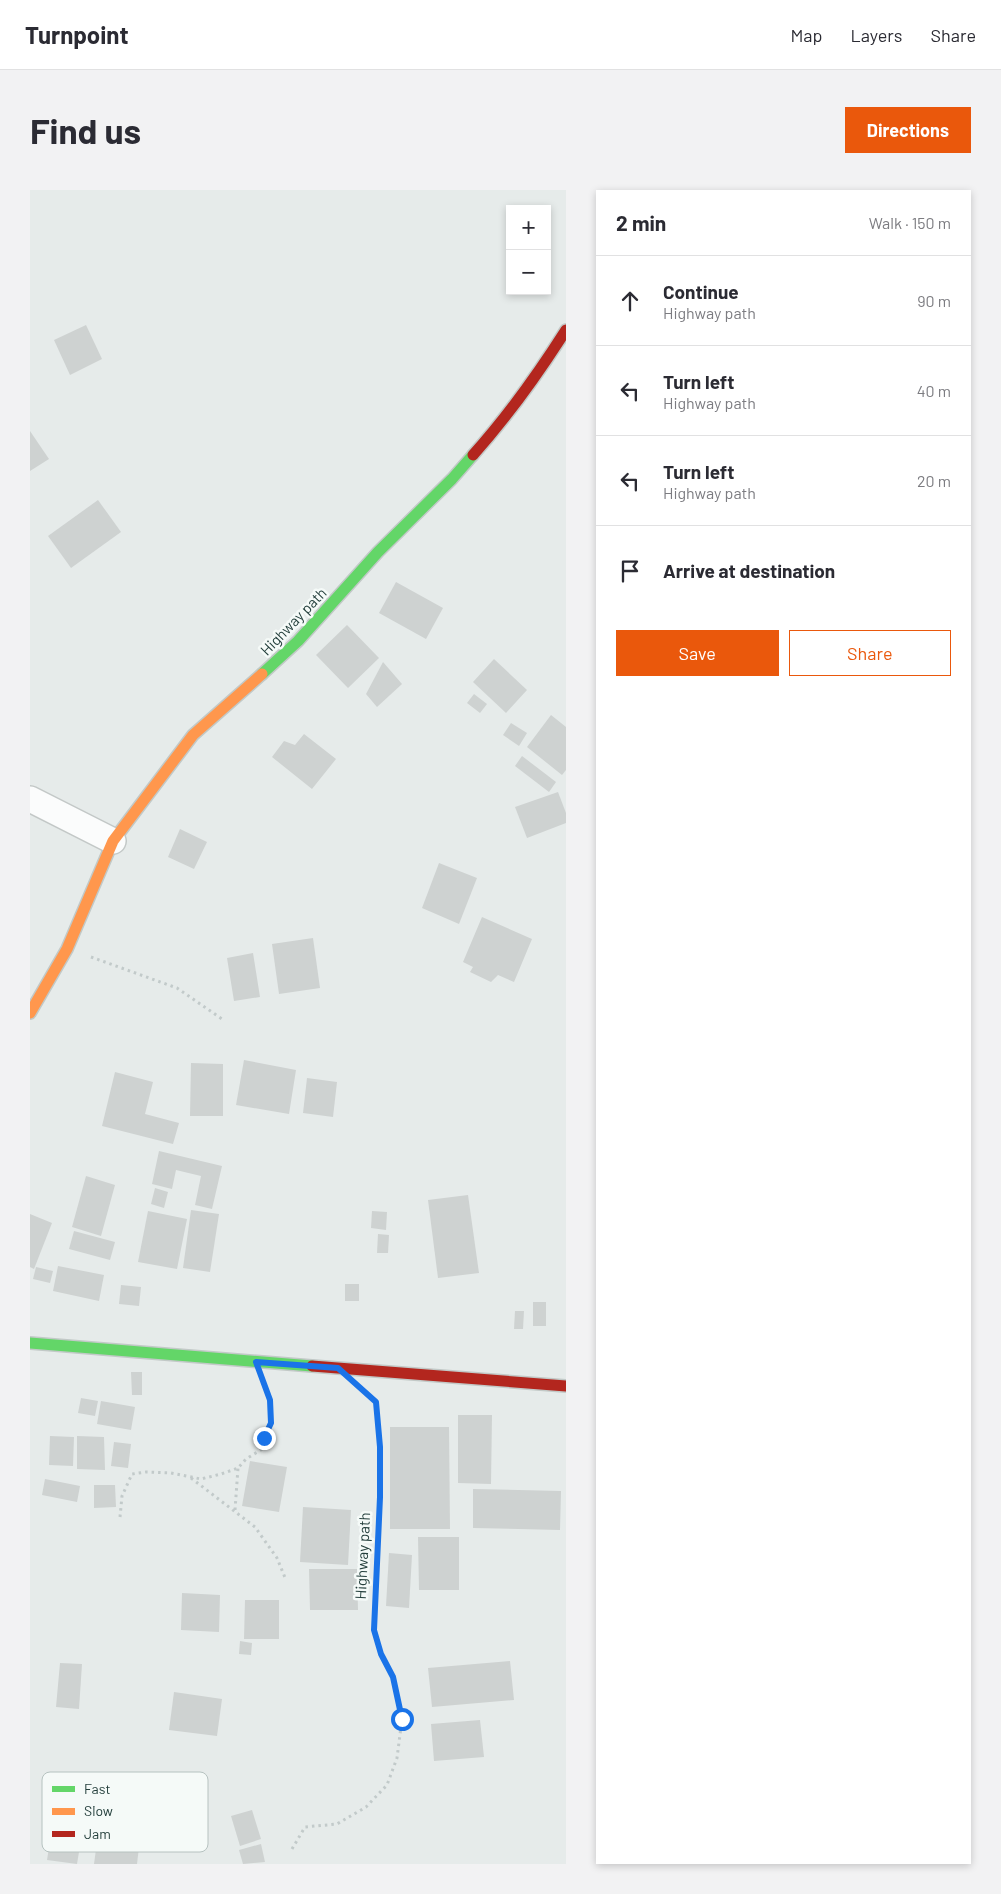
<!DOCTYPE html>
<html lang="en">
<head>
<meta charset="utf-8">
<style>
	body { margin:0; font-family:Barlow,sans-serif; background:#f2f2f3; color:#2b2b33 }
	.controls { position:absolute; right:15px; top:15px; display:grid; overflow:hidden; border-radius:0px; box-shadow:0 2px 8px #0003 }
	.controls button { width:45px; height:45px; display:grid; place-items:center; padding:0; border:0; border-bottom:1px solid #e1e1e2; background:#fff; color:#2b2b33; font:25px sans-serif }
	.stop { position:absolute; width:15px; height:15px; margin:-11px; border:4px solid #1a73e8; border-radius:50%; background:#fff }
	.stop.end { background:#1a73e8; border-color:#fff; box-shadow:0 1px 5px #0008 }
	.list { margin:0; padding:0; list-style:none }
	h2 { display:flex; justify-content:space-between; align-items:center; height:65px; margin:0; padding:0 20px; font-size:21px }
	h2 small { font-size:16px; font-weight:400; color:#7c7c81 }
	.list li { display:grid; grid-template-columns:32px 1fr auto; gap:15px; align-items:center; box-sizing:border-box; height:90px; padding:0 20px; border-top:1px solid #e1e1e2 }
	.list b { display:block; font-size:19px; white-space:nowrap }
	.list p { margin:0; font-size:16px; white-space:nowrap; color:#7c7c81 }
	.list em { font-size:16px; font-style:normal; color:#7c7c81 }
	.actions { display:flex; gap:10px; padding:15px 20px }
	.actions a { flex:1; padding:11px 0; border:1px solid #ea580c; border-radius:0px; text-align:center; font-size:18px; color:#ea580c }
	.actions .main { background:#ea580c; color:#fff }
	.icon { flex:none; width:28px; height:28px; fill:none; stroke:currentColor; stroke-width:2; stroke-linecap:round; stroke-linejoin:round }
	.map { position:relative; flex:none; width:536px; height:1674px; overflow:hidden; border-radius:0px }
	header { display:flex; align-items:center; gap:30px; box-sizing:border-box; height:70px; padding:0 25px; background:#fff; border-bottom:1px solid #e1e1e2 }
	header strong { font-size:24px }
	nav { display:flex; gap:28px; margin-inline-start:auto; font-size:18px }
	.intro { display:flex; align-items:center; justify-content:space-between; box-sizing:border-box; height:120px; padding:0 30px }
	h1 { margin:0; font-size:35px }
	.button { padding:12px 22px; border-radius:0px; background:#ea580c; color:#fff; font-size:18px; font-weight:700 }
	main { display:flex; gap:30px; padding:0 30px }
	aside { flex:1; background:#fff; border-radius:0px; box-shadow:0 2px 8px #0003 }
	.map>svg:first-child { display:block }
	.building { fill:#ced2d1 }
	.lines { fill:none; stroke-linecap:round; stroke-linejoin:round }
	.street-casing { stroke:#c3c8c7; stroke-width:28 }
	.fast-casing { stroke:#c2c9c7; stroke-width:14 }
	.slow-casing { stroke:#c2c9c7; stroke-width:14 }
	.jam-casing { stroke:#c2c9c7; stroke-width:14 }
	.path { stroke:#c2caca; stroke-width:3; stroke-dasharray:2.5 4; stroke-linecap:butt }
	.street { stroke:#fbfcfc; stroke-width:25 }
	.fast { stroke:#63d668; stroke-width:11 }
	.slow { stroke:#ff974d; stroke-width:11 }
	.jam { stroke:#b3261e; stroke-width:11 }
	.route { stroke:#1a73e8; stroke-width:6 }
	.labels { text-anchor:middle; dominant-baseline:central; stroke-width:5; stroke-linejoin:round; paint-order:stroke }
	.street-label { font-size:15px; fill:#243f3c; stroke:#f5faf8 }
	.key { fill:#f5faf8; stroke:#b6c2c0; stroke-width:1 }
	.key-label { font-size:14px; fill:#243f3c }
</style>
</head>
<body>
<header>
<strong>Turnpoint</strong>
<nav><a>Map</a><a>Layers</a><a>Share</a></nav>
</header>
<div class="intro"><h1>Find us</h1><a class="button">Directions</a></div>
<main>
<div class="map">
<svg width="536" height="1674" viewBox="0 0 536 1674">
	<rect width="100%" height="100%" fill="#e6ebea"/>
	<g class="building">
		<polygon points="56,135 72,169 40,185 24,150"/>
		<polygon points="0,241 19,269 0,281"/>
		<polygon points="68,310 91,342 41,378 18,346"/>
		<polygon points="366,392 413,418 396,449 349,423"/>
		<polygon points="317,435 349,468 318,498 286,465"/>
		<polygon points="464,469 497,500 476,523 443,492"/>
		<polygon points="353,472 372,494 347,517 336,504"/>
		<polygon points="444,504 457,514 450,523 437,513"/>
		<polygon points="521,525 536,537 536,580 532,585 497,557"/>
		<polygon points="481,533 497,543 489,556 473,545"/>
		<polygon points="274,544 306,569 282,599 242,567 254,551 265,555"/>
		<polygon points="492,566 526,592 519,602 485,576"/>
		<polygon points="528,602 536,623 536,633 497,648 485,617"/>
		<polygon points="150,639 177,652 164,679 138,667"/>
		<polygon points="409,673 447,688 429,734 392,718"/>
		<polygon points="452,727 502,749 484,792 468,785 461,792 440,782 443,777 433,772"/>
		<polygon points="283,748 290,798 249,804 242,754"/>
		<polygon points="223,763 230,807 204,811 197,768"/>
		<polygon points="214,870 266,880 259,924 206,915"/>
		<polygon points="161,873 193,874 193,926 160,926"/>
		<polygon points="85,882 123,892 115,924 149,933 143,954 72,936"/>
		<polygon points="277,888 307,892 303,927 273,923"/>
		<polygon points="129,961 192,976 182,1019 165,1015 171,986 146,980 142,999 122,994"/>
		<polygon points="56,986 85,995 71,1046 42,1037"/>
		<polygon points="125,998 138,1002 134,1018 121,1014"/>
		<polygon points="438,1005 449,1083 408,1088 398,1010"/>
		<polygon points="161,1020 189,1024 180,1082 153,1078"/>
		<polygon points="118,1021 157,1029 147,1079 108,1072"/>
		<polygon points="342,1021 357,1022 356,1040 341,1038"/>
		<polygon points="0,1024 22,1033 4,1079 0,1077"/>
		<polygon points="44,1041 85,1052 80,1070 39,1059"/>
		<polygon points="348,1044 359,1045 358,1063 347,1063"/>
		<polygon points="28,1076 74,1085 69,1111 23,1101"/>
		<polygon points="6,1077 23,1081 20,1093 3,1089"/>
		<rect x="315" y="1094" width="14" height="17"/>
		<polygon points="91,1095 111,1097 109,1116 89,1114"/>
		<rect x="503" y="1112" width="13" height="24"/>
		<polygon points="485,1121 494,1121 493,1139 484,1139"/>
		<polygon points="101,1182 112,1182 112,1205 102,1205"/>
		<polygon points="51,1208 68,1211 65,1226 48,1223"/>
		<polygon points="71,1211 105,1217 101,1240 67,1234"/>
		<polygon points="428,1225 462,1225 461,1294 428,1293"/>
		<polygon points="360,1237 419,1237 420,1339 360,1339"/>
		<polygon points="20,1246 44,1247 43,1276 19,1275"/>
		<polygon points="47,1246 74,1247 75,1280 47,1279"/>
		<polygon points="84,1252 101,1254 98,1278 81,1276"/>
		<polygon points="220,1271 257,1277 249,1322 212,1316"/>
		<polygon points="15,1289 50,1296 47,1312 12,1305"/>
		<polygon points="64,1295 85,1295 86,1317 64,1318"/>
		<polygon points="443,1299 531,1301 530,1340 443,1338"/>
		<polygon points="273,1317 321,1320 318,1375 270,1372"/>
		<polygon points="388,1347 429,1347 429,1400 389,1400"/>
		<polygon points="359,1363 382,1365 379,1418 356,1416"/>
		<polygon points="279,1379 327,1379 328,1420 280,1420"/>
		<polygon points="152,1403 190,1405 189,1442 151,1440"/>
		<polygon points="215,1410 249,1410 249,1449 214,1449"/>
		<polygon points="210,1451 222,1453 221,1465 209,1464"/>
		<polygon points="480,1471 484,1510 402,1517 398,1478"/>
		<polygon points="30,1473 52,1474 49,1519 26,1517"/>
		<polygon points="144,1502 192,1509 187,1546 139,1540"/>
		<polygon points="450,1530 454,1567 404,1571 401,1534"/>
		<polygon points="222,1620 231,1649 210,1656 201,1626"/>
		<polygon points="24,1627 54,1632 47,1674 17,1670"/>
		<polygon points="67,1652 109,1657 107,1674 64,1674"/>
		<polygon points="231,1654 235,1672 213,1674 209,1660"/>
	</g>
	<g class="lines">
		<g class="street-casing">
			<polyline id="street" points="0,609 83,651"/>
		</g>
		<g class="fast-casing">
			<g id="fast">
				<polyline points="232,484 268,451 348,362 422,289 443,265"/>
				<polyline points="0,1153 282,1176"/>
			</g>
		</g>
		<g class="slow-casing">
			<polyline id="slow" points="0,823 37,759 83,651 163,545 232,484"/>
		</g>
		<g class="jam-casing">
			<g id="jam">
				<path d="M443,265C478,226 508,184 536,140"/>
				<polyline points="282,1176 536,1196"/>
			</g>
		</g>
		<g class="path">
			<polyline points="61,767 147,798 192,829"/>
			<polyline points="161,1288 225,1337 247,1368 256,1390"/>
			<polyline points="205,1320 208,1278"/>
			<path d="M90,1327L92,1306L102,1284L116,1282L141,1283L171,1289L191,1284L208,1278L216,1269L234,1258C234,1248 237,1244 240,1235C244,1223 239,1207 235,1196"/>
			<polyline points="262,1659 275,1637 307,1634 336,1617 357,1595 367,1568 372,1529 363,1487 351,1464 345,1440 350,1307 350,1257 346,1211 340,1206"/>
		</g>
		<use href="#street" class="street"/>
		<use href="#fast" class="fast"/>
		<use href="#slow" class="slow"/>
		<use href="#jam" class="jam"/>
	</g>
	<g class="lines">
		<polyline class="route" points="234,1248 241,1233 240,1210 226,1172 308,1178 346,1212 350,1257 350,1307 344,1440 351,1464 363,1487 372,1529"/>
	</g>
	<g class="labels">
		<g class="street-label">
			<text transform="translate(263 431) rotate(-46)">Highway path</text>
			<text transform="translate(332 1366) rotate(-87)">Highway path</text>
		</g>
	</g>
	<rect x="12" y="1582" width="166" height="80" rx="8" class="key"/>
	<rect x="22" y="1596" width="23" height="6" fill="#63d668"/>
	<rect x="22" y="1618" width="23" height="7" fill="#ff974d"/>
	<rect x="22" y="1641" width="23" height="6" fill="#b3261e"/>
	<g class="key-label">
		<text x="54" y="1604">Fast</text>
		<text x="54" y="1626">Slow</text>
		<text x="54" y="1649">Jam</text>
	</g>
</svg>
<div class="controls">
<button>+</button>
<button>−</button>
</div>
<div class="stop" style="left:372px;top:1529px"></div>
<div class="stop end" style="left:234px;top:1248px"></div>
</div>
<aside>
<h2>2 min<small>Walk · 150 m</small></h2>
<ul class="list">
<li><svg class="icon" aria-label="ahead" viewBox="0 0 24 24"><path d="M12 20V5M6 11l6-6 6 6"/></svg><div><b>Continue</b><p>Highway path</p></div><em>90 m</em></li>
<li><svg class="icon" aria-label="left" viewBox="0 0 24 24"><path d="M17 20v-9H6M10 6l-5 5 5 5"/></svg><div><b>Turn left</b><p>Highway path</p></div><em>40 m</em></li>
<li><svg class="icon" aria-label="left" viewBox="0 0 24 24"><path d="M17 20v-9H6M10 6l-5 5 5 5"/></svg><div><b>Turn left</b><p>Highway path</p></div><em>20 m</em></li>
<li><svg class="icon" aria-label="arrive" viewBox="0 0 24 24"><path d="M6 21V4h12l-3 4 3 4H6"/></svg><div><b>Arrive at destination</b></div></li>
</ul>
<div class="actions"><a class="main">Save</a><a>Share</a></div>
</aside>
</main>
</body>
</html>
